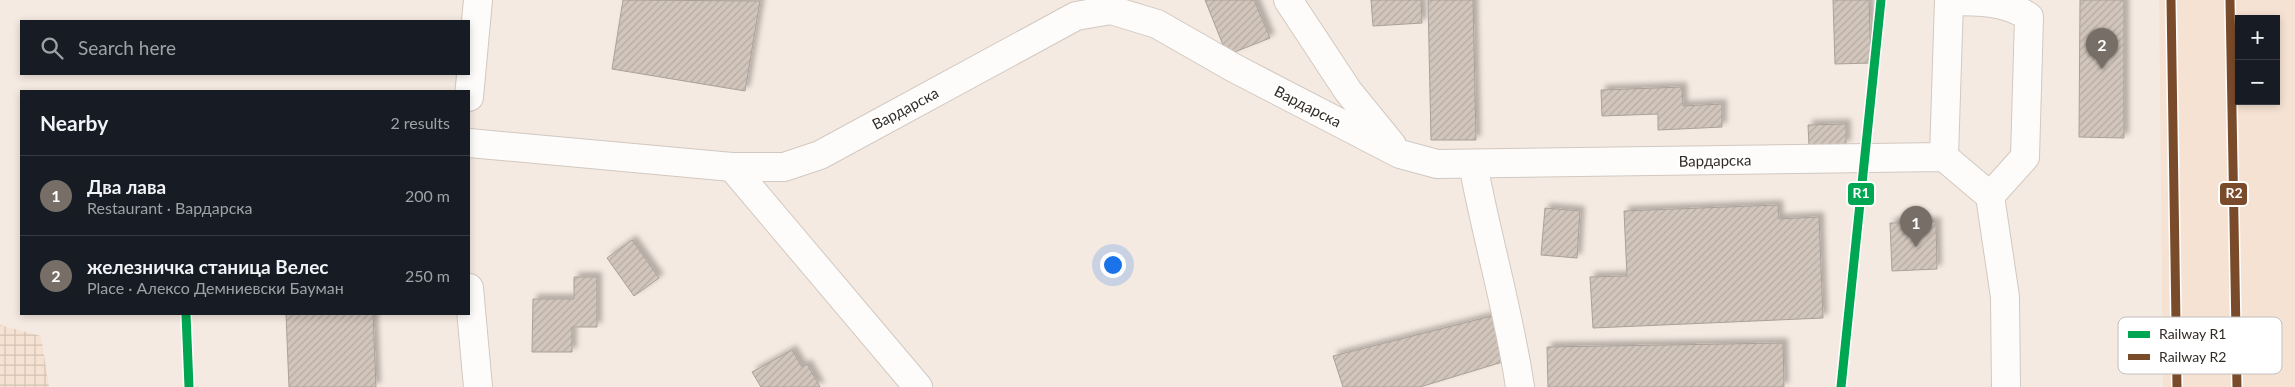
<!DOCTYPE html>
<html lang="en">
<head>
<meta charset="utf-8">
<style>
	body { margin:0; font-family:Lato,sans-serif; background:#242831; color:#f1f3f6 }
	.controls { position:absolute; right:15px; top:15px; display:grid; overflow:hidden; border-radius:0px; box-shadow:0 2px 8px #0003 }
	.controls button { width:45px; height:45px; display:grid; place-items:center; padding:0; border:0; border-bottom:1px solid #363941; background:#171b24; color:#f1f3f6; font:25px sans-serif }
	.you { position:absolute; left:1112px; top:264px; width:18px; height:18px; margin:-12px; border:4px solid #fff; border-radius:50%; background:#1a73e8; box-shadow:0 0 0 8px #1a73e833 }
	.badge { display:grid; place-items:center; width:32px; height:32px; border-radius:50%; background:#766e67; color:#fff; font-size:16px; font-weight:700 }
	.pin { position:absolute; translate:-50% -41px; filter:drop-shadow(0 1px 2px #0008) }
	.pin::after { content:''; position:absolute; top:26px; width:18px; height:15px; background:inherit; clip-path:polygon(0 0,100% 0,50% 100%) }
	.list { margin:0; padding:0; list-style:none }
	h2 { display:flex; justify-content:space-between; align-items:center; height:65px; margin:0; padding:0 20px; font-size:21px }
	h2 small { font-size:16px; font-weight:400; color:#9ea1a6 }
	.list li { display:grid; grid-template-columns:32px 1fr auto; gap:15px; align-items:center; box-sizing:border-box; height:80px; padding:0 20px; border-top:1px solid #363941 }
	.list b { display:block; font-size:19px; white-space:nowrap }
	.list p { margin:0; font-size:16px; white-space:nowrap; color:#9ea1a6 }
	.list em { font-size:16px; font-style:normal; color:#9ea1a6 }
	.icon { flex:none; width:28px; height:28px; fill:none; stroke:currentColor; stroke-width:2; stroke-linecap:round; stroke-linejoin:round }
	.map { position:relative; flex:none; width:2295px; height:387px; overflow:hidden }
	.search { position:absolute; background:#171b24; box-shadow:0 2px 8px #0003; left:20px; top:20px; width:450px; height:55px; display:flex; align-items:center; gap:12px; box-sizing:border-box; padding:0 18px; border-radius:0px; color:#9ea1a6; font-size:19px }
	.panel { position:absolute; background:#171b24; box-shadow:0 2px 8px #0003; left:20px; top:90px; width:450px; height:225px; border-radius:0px }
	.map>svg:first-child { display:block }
	.industrial { fill:url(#industrial-grid) }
	.built { fill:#f6e2d2; fill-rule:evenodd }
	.building { fill:url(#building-hatch); stroke:#aaa19a; filter:url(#shadow) }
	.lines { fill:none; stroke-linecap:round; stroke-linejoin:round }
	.minor-casing { stroke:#d1c8c1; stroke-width:30 }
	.minor { stroke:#fefcfa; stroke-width:28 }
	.rail-1-casing { stroke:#fff; stroke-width:12 }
	.rail-2-casing { stroke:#fff; stroke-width:12 }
	.rail-1 { stroke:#00a651; stroke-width:9 }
	.rail-2 { stroke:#7a4b2a; stroke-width:9 }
	.labels { text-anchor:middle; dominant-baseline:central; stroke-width:4; stroke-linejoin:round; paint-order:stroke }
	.street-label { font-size:15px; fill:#322b25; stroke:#fff }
	.key { fill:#fff; stroke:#c2bfbe; stroke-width:1 }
	.key-label { font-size:14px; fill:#322b25 }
	.line-badge { stroke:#fff; stroke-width:2 }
	.badge-label { font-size:14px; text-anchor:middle; font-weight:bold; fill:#fff }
</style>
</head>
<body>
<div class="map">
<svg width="2295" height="387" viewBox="0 0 2295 387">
	<defs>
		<pattern id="industrial-grid" width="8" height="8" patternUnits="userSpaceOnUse" patternTransform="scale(1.25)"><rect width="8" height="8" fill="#f6e2d2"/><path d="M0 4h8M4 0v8" fill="none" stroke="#d3c2b4"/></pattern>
		<pattern id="building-hatch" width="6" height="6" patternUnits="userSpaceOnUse" patternTransform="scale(1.25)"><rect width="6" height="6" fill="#d2c6bc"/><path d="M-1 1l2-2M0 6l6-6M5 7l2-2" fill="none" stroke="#b5aaa1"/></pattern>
		<filter id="shadow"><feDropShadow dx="4.5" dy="-4.5" stdDeviation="2.5" flood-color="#0004"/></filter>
	</defs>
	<rect width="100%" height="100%" fill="#f5eae1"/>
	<polygon class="industrial" points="0,325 41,336 49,387 0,387"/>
	<path class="built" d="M2159,0H2295V387H2163ZM2239,19H2276V101H2239Z"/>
	<g class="building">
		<polygon points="623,0 760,1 745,91 612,69"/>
		<polygon points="1205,0 1254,0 1270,38 1227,55"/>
		<polygon points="1371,0 1421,0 1422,23 1373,26"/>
		<polygon points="1428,0 1473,0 1476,140 1431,140"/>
		<polygon points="1833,0 1869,0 1871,63 1835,64"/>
		<polygon points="2080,0 2124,0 2124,138 2079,137"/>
		<polygon points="1682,87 1683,106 1722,104 1722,127 1658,130 1658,114 1602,116 1601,90"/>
		<polygon points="1846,124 1846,145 1809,146 1808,125"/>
		<polygon points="1778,205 1779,219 1819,217 1823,318 1593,328 1590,277 1627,276 1624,211"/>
		<polygon points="1545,208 1580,211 1577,258 1541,255"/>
		<polygon points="1936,222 1937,269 1892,271 1890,223"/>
		<polygon points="632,240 659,278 634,296 607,258"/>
		<polygon points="574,277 597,277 597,327 572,327 572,352 532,352 533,299 574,299"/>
		<polygon points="286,314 373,314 376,387 289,387"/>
		<polygon points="1496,315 1509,360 1420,387 1343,387 1333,356"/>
		<polygon points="1783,343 1784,387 1548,387 1547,347"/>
		<polygon points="792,350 802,367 807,364 820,387 761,387 752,372"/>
	</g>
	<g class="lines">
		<g class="minor-casing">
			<g id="minor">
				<polyline points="1288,0 1348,91 1392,145"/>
				<path d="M1950,1C1977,1 2006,1 2029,17L2025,157L1990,196"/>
				<polyline points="469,97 478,0"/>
				<polyline points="469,143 732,167 784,167 820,155 1076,16 1111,10 1157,24 1234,68 1400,154 1437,164 1944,157 1990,196 2005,297 2006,387"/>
				<polyline points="1944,157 1949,0"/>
				<path d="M1473,164C1487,239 1509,312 1520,387"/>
				<polyline points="732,167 918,387"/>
				<polyline points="469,288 478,387"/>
			</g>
		</g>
		<use href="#minor" class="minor"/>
		<g class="rail-1-casing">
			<g id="rail-1">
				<polyline points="186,314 189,387"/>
				<polyline points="1841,387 1881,0"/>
			</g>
		</g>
		<g class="rail-2-casing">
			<g id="rail-2">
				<polyline points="2171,0 2177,387"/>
				<polyline points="2230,0 2237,387"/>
			</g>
		</g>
		<use href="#rail-1" class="rail-1"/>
		<use href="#rail-2" class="rail-2"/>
	</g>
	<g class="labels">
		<g class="street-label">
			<text transform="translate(1308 106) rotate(27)">Вардарска</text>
			<text transform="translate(905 108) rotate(-28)">Вардарска</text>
			<text transform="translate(1715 160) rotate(-1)">Вардарска</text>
		</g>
	</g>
	<rect x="2118" y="317" width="164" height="57" rx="8" class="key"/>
	<rect x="2128" y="331" width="22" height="7" fill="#00a651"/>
	<rect x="2128" y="354" width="22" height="6" fill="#7a4b2a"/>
	<g class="key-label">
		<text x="2159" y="339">Railway R1</text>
		<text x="2159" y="362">Railway R2</text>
	</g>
	<g class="line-badge">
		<rect x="1847" y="182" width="28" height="24" rx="5" fill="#00a651"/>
		<rect x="2219" y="182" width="29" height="24" rx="5" fill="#7a4b2a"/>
	</g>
	<g class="badge-label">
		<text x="1861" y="198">R1</text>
		<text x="2234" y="198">R2</text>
	</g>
</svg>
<div class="controls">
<button>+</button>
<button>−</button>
</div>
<div class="you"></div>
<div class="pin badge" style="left:1916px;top:247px">1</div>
<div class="pin badge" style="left:2102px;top:69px">2</div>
<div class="search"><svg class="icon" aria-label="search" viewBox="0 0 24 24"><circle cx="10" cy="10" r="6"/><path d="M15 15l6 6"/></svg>Search here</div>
<section class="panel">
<h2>Nearby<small>2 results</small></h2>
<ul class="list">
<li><span class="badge">1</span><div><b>Два лава</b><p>Restaurant · Вардарска</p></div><em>200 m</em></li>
<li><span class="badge">2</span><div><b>железничка станица Велес</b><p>Place · Алексо Демниевски Бауман</p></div><em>250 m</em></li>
</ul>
</section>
</div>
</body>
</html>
